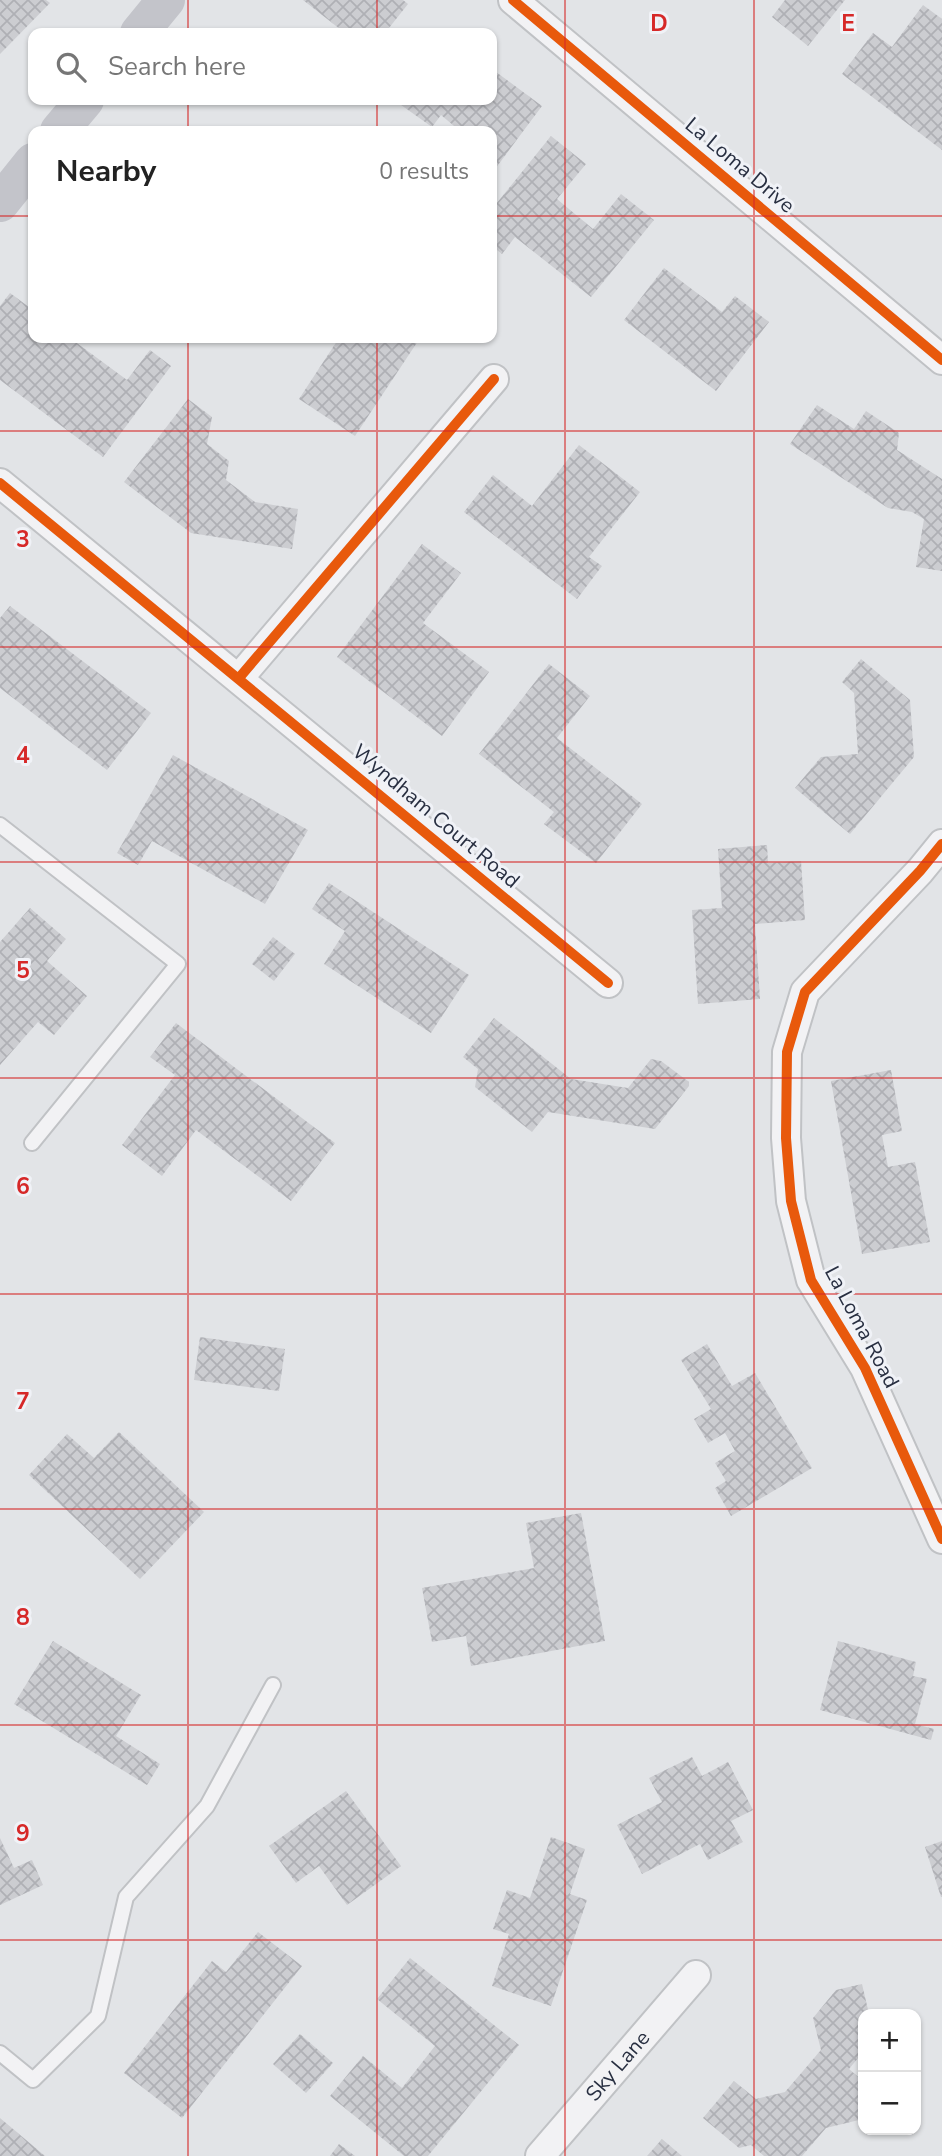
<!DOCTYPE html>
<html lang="en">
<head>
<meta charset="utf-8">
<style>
	body { margin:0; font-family:"Nunito Sans",sans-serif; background:#f6f6f6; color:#222 }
	.controls { position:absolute; right:21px; bottom:21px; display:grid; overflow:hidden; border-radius:14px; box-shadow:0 2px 5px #0004 }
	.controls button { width:63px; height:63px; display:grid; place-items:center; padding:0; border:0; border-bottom:2px solid #e0e0e0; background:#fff; color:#222; font:35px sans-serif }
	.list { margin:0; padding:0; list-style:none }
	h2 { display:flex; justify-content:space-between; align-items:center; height:91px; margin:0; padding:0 28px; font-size:30px }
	h2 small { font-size:23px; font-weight:400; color:#767676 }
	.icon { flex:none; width:38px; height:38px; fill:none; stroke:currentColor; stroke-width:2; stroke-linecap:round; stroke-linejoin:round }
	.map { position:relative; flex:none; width:942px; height:2156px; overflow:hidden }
	.search { position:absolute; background:#fff; box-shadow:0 2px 5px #0004; left:28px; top:28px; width:469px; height:77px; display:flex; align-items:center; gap:18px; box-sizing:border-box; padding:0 24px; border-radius:14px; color:#767676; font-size:26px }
	.panel { position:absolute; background:#fff; box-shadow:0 2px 5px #0004; left:28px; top:126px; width:469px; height:217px; border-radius:14px }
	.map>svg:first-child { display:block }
	.building { fill:url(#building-cross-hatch) }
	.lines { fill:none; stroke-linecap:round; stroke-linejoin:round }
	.service-casing { stroke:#c0c2c5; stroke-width:18 }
	.minor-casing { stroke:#c0c2c5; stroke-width:32 }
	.service { stroke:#f2f2f4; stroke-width:14 }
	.minor { stroke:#f2f2f4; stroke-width:28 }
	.secondary { stroke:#c3c4ca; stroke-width:38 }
	.cycleway-casing { stroke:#f0f2f7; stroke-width:15 }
	.cycleway { stroke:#e8590c; stroke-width:10 }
	.grid { fill:none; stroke:#d62828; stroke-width:2; stroke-opacity:0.55 }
	.labels { text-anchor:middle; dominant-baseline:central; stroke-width:6; stroke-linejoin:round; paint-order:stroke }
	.street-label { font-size:21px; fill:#282f41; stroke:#f0f2f7 }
	.grid-label { font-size:23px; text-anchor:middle; font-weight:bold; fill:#d62828; stroke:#f0f2f7; stroke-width:6; stroke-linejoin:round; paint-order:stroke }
</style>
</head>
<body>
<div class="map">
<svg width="942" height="2156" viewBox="0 0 942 2156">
	<defs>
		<pattern id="building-cross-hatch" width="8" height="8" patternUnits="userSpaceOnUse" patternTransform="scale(1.75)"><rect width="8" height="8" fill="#cccdd1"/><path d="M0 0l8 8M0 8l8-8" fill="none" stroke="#afb0b5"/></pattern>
	</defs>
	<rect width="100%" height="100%" fill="#e2e4e7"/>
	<g class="building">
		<polygon points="0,0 46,0 50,3 0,54"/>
		<polygon points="303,0 403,0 408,4 385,33 345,33"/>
		<polygon points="785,0 845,0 808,46 772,17"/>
		<polygon points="923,5 942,19 942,150 842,74 873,33 892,47"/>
		<polygon points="492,69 542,106 492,173 492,131 460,131 441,115 432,127 394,100 492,100"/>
		<polygon points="551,136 586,164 557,199 593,229 621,194 654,220 591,297 515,237 502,254 492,246 492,209"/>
		<polygon points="664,268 722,312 735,296 769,322 716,391 624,320"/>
		<polygon points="10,293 33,310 33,338 70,338 127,380 150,350 171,366 103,457 0,380 0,306"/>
		<polygon points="339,338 420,338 355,436 299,399"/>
		<polygon points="188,399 212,417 207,444 229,461 226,480 255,502 298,509 292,549 191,533 124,482"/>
		<polygon points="817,405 854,429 866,411 899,433 897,450 942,479 942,571 916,567 924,519 912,512 888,508 790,444"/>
		<polygon points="579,445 640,492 589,557 602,566 577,599 464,512 493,475 532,506"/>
		<polygon points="422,544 461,573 423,623 489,672 442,736 337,657"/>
		<polygon points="10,606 151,713 107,770 0,688 0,618"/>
		<polygon points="861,659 910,700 914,757 850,834 795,788 821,757 858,754 854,693 842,682"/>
		<polygon points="549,664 590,696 557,738 642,804 596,863 544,824 554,812 479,754"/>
		<polygon points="173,755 308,830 265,904 152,841 138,865 117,853"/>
		<polygon points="767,845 768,863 801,861 805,920 755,924 760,999 698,1004 692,910 722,908 718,849"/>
		<polygon points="329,883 469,975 431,1033 324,964 345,931 312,909"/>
		<polygon points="30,908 66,939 47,961 87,996 54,1035 38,1022 0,1065 0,942"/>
		<polygon points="273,937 295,954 274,981 252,964"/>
		<polygon points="494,1018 571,1079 628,1088 651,1059 661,1061 689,1082 689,1086 655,1129 548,1112 532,1132 475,1087 478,1069 463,1057"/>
		<polygon points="176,1023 335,1143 291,1201 196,1130 162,1176 122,1145 175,1075 150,1057"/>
		<polygon points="891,1070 902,1131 882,1135 888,1167 915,1162 930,1242 862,1254 831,1081"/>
		<polygon points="200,1337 285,1349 279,1391 194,1380"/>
		<polygon points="707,1344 732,1386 755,1373 812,1468 731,1516 715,1488 726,1481 715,1463 735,1451 725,1433 708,1443 694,1419 711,1409 681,1360"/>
		<polygon points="119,1432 204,1512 140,1579 29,1475 67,1434 94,1458"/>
		<polygon points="581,1513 605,1641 471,1666 466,1636 432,1642 422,1588 534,1568 526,1523"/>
		<polygon points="53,1641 141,1695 116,1736 160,1764 147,1785 14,1704"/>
		<polygon points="838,1641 916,1662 913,1676 927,1679 915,1724 934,1729 931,1740 820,1710"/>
		<polygon points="692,1757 702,1776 728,1762 753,1810 731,1821 743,1842 708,1860 700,1844 642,1874 617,1825 662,1802 649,1778"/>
		<polygon points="346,1791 401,1866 347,1905 319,1866 296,1883 269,1846"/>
		<polygon points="551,1837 585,1849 570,1894 587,1900 551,2006 492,1986 509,1934 493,1929 507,1890 530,1898"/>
		<polygon points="0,1838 14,1868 32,1860 43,1885 0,1905"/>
		<polygon points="942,1841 942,1897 941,1897 925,1847"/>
		<polygon points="258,1932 302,1966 182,2118 124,2073 212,1961 226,1972"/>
		<polygon points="410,1958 519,2045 428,2156 404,2156 330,2096 363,2056 402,2088 435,2046 377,1999"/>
		<polygon points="862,1984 869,2014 863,2014 863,2052 849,2069 863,2081 863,2119 826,2128 802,2156 764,2156 751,2145 739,2148 703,2118 734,2081 756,2099 785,2092 821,2050 813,2018 836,1990"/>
		<polygon points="300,2034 333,2063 306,2093 273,2064"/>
		<polygon points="0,2118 45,2156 0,2156"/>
		<polygon points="662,2139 682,2156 647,2156"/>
		<polygon points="339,2144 355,2156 330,2156"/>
	</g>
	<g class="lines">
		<g class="service-casing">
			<g id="service">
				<polyline points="0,825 178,964 32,1143"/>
				<polyline points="0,2053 33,2080 98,2016 126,1897 207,1806 273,1685"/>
			</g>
		</g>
		<g class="minor-casing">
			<g id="minor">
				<polyline points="513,0 942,360"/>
				<polyline points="0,483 608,983"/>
				<polyline points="239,678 494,379"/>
				<polyline points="942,844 920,871 805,992 787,1052 786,1138 791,1201 811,1280 865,1368 942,1539"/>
				<path id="s1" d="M540,2156L696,1975"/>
			</g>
		</g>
		<use href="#service" class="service"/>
		<use href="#minor" class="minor"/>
		<g class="secondary">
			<polyline points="139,33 166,0"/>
			<polyline points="59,131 85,100"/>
			<polyline points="0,203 33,162"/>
		</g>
		<g class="cycleway-casing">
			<g id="cycleway">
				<polyline points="513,0 942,360"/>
				<polyline points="0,483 608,983"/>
				<polyline points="239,678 494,379"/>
				<polyline points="942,844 920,871 805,992 787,1052 786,1138 791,1201 811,1280 865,1368 942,1539"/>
			</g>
		</g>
		<use href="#cycleway" class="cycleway"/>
	</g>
	<path class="grid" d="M188,0V33M377,0V33M565,0V2156M754,0V2156M188,100V131M377,100V131M0,216H33M492,216H942M188,338V2156M377,338V2156M0,431H942M0,647H942M0,862H942M0,1078H942M0,1294H942M0,1509H942M0,1725H942M0,1940H942"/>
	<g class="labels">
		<g class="street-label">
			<text transform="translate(740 165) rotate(40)">La Loma Drive</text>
			<text transform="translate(436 816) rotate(40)">Wyndham Court Road</text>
			<text transform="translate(862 1327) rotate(62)">La Loma Road</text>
			<text stroke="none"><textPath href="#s1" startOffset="119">Sky Lane</textPath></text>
		</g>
	</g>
	<g class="grid-label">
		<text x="659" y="31">D</text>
		<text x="848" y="31">E</text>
		<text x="23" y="547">3</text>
		<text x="23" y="763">4</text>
		<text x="23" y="978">5</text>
		<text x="23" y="1194">6</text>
		<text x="23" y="1409">7</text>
		<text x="23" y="1625">8</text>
		<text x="23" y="1841">9</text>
	</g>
</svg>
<div class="controls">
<button>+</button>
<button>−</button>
</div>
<div class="search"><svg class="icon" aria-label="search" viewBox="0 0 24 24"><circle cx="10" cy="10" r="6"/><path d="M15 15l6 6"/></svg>Search here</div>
<section class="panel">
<h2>Nearby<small>0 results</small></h2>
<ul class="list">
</ul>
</section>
</div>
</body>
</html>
